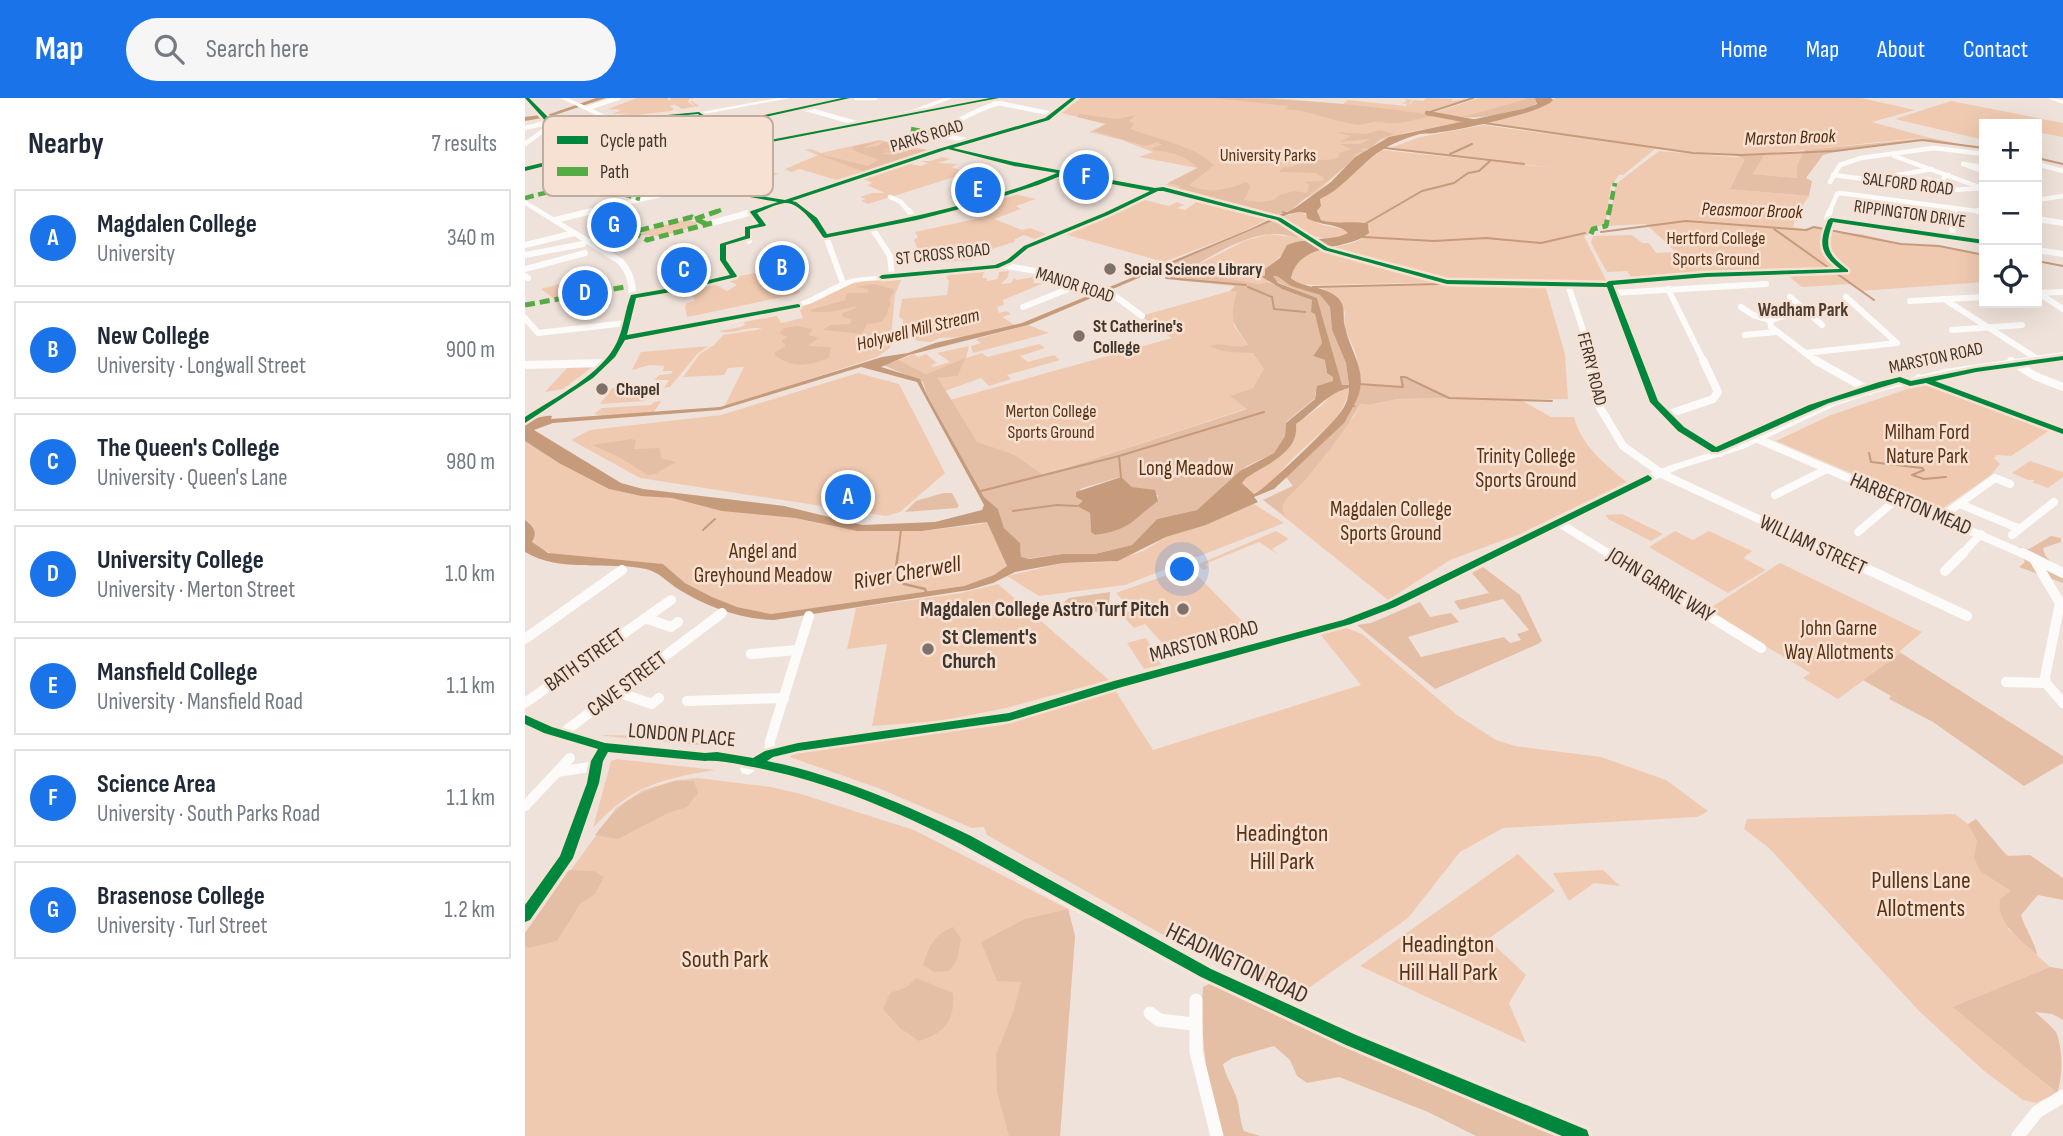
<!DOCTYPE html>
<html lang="en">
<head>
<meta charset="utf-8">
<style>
	body { margin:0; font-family:"Sofia Sans Condensed",sans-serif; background:#f6f6f7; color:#1f2937 }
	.controls { position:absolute; right:21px; top:21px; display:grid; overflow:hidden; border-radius:0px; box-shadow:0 7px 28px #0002 }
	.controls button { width:63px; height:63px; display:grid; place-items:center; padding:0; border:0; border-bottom:2px solid #e0e1e3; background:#fff; color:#1f2937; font:35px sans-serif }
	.you { position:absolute; left:658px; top:472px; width:24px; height:24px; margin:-18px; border:5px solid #fff; border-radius:50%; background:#1a73e8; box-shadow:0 0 0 10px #1a73e833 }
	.badge { display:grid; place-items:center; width:46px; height:46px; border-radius:50%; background:#1a73e8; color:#fff; font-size:23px; font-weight:700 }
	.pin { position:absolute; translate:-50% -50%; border:4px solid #fff; box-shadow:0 2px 7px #0006 }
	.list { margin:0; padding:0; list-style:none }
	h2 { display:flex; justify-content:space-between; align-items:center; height:91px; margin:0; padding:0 28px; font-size:30px }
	h2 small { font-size:23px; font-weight:400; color:#747a83 }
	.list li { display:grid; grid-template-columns:46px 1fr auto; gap:21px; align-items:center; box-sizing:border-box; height:98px; margin:0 14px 14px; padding:0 14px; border:2px solid #e0e1e3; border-radius:0px }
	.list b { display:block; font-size:26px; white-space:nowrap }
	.list p { margin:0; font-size:23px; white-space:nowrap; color:#747a83 }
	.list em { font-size:23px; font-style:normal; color:#747a83 }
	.icon { flex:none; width:38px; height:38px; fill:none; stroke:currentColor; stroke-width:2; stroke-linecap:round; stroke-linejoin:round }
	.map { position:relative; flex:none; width:1538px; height:1038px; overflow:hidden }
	header { display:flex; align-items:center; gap:42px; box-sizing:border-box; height:98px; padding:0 35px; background:#1a73e8; color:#fff }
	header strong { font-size:33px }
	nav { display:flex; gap:38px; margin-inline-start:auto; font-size:24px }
	.search { width:490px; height:63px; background:#f6f6f7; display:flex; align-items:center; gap:18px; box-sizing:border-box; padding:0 24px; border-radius:38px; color:#747a83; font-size:26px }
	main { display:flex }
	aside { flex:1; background:#fff }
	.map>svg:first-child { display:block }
	.green { fill:#f0cab0 }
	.forest { fill:#e5bfa5; fill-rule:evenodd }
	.water { fill:#c69b7c; fill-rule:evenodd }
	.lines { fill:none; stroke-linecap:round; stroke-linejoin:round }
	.stream-far1 { stroke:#c69b7c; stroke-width:2 }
	.stream { stroke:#c69b7c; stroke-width:2.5 }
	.canal { stroke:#c69b7c; stroke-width:4.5 }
	.river { fill:#c69b7c; fill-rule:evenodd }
	.minor-far4 { stroke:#fdfbf9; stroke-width:4.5 }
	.minor-far3 { stroke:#fdfbf9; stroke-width:6 }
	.minor-far2 { stroke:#fdfbf9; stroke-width:8 }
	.minor-far1 { stroke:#fdfbf9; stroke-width:10 }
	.minor { stroke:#fdfbf9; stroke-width:13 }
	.tertiary { fill:#fdfbf9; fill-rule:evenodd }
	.secondary { fill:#fdfbf9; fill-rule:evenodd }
	.primary { fill:#fdfbf9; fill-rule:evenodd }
	.quiet-far1 { stroke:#55ac45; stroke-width:4.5; stroke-dasharray:9 4.5; stroke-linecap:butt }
	.quiet { stroke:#55ac45; stroke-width:5; stroke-dasharray:10 5; stroke-linecap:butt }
	.cycleway-casing { stroke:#f7e1d2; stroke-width:5 }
	.cycleway { fill:#00873e; fill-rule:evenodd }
	.poi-dot { fill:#7c726b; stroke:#f7e1d2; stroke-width:2.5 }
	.labels { text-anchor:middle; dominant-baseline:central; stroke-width:5; stroke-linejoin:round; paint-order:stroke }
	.far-street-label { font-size:18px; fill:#3e352f; stroke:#f7e1d2 }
	.far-park-label { font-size:18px; fill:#593213; stroke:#f7e1d2 }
	.far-poi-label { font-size:18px; font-weight:bold; fill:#3e352f; stroke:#f7e1d2; text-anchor:start }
	.far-water-label { font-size:19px; font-style:italic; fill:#542e0e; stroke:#f7e1d2 }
	.far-neighbourhood-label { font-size:19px; font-weight:bold; fill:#4d3c30; stroke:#f7e1d2 }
	.park-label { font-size:21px; fill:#593213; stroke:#f7e1d2 }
	.street-label { font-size:21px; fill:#3e352f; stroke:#f7e1d2 }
	.poi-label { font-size:21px; font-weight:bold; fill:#3e352f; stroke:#f7e1d2; text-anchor:end }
	.water-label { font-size:23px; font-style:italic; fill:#542e0e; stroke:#f7e1d2 }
	.near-park-label { font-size:24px; fill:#593213; stroke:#f7e1d2 }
	.near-street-label { font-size:24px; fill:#3e352f; stroke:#f7e1d2 }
	.key { fill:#f7e1d2; stroke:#c0ada1; stroke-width:2 }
	.key-label { font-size:19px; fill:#3e352f }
</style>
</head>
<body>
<header>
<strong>Map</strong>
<div class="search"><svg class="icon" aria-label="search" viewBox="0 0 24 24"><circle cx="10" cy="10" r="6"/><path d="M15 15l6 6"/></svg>Search here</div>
<nav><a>Home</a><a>Map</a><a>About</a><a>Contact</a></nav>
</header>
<main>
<aside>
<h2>Nearby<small>7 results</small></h2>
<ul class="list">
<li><span class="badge">A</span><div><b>Magdalen College</b><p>University</p></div><em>340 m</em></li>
<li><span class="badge">B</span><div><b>New College</b><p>University · Longwall Street</p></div><em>900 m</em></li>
<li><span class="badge">C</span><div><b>The Queen's College</b><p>University · Queen's Lane</p></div><em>980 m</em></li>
<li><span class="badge">D</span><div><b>University College</b><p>University · Merton Street</p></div><em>1.0 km</em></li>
<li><span class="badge">E</span><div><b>Mansfield College</b><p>University · Mansfield Road</p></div><em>1.1 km</em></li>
<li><span class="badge">F</span><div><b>Science Area</b><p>University · South Parks Road</p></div><em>1.1 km</em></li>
<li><span class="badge">G</span><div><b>Brasenose College</b><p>University · Turl Street</p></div><em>1.2 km</em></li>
</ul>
</aside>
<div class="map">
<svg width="1538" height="1038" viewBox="0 0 1538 1038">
	<rect width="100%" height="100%" fill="#efe2da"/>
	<g class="green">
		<polygon points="112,0 142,0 145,3 146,0 170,0 164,1 163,4 171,9 165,3 167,3 174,8 157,11 147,5 149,7 144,8 149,11 146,13 96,19 89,18 104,15 90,16 88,16 96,12 83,11"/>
		<polygon points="556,0 746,0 818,6 823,2 881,8 882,6 876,5 882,3 880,1 887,2 883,8 889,2 898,3 901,0 928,1 927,3 948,0 902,15 946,23 884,34 857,42 833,57 790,96 777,102 770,110 751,118 634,90 672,70 614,59 628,54 597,42 564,34 581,26 536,15"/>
		<polygon points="954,0 998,0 1003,1 936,20 908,15"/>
		<path d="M1031,0H1336L1390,12L1347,24L1405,40C1338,43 1271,57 1203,56C1123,54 1042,39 964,25L992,18Z"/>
		<polygon points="1426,3 1538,25 1538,39 1512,34 1512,26 1475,26 1455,22 1470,26 1459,26 1459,40 1455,41 1370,21"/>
		<path d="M959,27L1130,51L1098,77H1094L1086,88L1080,127L1067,129L1064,136L1059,138L1082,184L1058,187L933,184L788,187L776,186L766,180C776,138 832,159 845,131L842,126L802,124L794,120L792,113L796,108L795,101L857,52L1030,70L865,50L895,39Z"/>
		<polygon points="354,42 407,53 311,82 275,71 266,74 260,71 293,57 280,52 286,51 296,55"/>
		<polygon points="1134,53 1221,60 1204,91 1284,98 1271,117 1268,129 1281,132 1289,129 1304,134 1337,136 1379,147 1414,148 1459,157 1459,184 1335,193 1327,186 1277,189 1261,176 1291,175 1182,177 1108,182 1102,173 1082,174 1066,145 1068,138 1107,137 1117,145 1124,145 1131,155 1151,154 1121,126 1083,128 1091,86"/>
		<polygon points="232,54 238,56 234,58 250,58 246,59 250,61 239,65 245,67 238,72 254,76 223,84 226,87 215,87 222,84 203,78 222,72 200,65 210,59 220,62 213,58"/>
		<polygon points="1280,54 1272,67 1273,80 1228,76 1239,58 1244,56"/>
		<polygon points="418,59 425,61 413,65 433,66 427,69 442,75 343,106 336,103 341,101 335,99 347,95 360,95 342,87 347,85 337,80 380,65 396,68 403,65 395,63 405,63"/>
		<polygon points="489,96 511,101 491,108 496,111 469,121 497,132 505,130 524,137 512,142 499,137 490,141 489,144 448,157 447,162 415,164 415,159 394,155 389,142 393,139 390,134 460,119 443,110"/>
		<polygon points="676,101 747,119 715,135 639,164 539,136 620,102 644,108 652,104 659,107 652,110 660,112"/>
		<path d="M774,114C783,116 787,123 795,126C805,130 815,128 824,135C799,149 776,133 754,120Z"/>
		<path d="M158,122L173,124C162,134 130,142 116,136L125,131Z"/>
		<path d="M744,136L783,141C765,145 758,159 743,168V184L734,186L661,173L719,143Z"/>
		<polygon points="268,165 272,178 268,179 275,194 272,196 162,219 160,209 162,205 170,203 164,190 190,186 202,193 212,187 200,181 255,170 254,166"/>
		<polygon points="484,173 483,179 476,186 486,185 489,180 492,182 509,179 509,185 519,185 478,202 479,207 472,209 474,215 482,213 486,216 477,219 490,227 445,239 414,240 406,244 393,243 378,234 378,222 374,219 377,201 422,197 424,183 421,179 426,176 459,174 457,180 462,180 462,183 473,181 474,174"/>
		<path d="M751,177L785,192L825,294L813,319L767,361L738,393L729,396L717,384C742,357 764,370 771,326L796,308L808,295L782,196L759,187L748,178Z"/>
		<path d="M376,182L370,197L365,250L352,259L199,309L219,269L203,270L199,277L158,279L175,256L189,247L198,237L237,231C224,227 206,238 194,233L216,229L220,227L219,224L252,218L256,225L278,220L274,210L322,187L340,183Z"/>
		<polygon points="46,183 41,186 55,184 57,188 78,183 78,189 37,196 33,200 28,200 16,191"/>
		<path d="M848,187H1020L1040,256L1043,301L996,302L1026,319H1049C1056,347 1080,367 1102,384L995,436L925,462L863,502L738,402L774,385L761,379L796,345L828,320L835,306L844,307L873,301L926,300L876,278V289L836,286L831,256L819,228L820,214L809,197L795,189Z"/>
		<polygon points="705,193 713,193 709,228 740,271 728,290 706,298 723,310 519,377 490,357 452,345 425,302 647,240 616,218"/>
		<polygon points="503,227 524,235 448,255 446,248 456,245 451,241"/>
		<polygon points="514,246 520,250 495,258 503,264 529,257 535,262 482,277 486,281 464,288 456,280 420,293 413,280 433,278 439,261 401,276 374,262 389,256 393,259 401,256 412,265 406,267 408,269 425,264 412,255 444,248 441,260 457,255 462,259"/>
		<polygon points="184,248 173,255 145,289 139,290 144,282 129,282 134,277 146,276 148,273 138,273 139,268 125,267 107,272 116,254"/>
		<polygon points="46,266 71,266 38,291 20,294"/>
		<polygon points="333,275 374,286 420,375 375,414 361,418 115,380 46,342 65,332 196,317"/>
		<polygon points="1397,286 1525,332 1486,358 1472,357 1469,360 1475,366 1466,377 1414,413 1251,343 1306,317"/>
		<polygon points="130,287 120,303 75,306 87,290"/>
		<polygon points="136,303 129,314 84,319 69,316 77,310 126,307 129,304"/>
		<path d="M0,343L84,391L106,396L147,400L196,411L270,420L315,430L397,433L456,426L460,423L464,424L482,469L469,477L439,488L246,516L212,509L187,499L160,485L138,466L34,458L9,449L7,444C13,434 9,429 0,422Z"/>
		<polygon points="1505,363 1538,374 1538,379 1523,390 1507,384 1510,382 1503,382 1487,375"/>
		<polygon points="729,406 759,425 600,487 514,498 482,478 538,465 586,464 618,453 641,439 681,427"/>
		<polygon points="1097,416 1138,436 1126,443 1083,421 1081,417"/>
		<polygon points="751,433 764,441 747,451 754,457 734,444 680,466 683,470 678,472 675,469 674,466"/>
		<polygon points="1150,433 1168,442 1184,433 1227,453 1218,460 1241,472 1203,495 1124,449"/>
		<polygon points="1255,465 1397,534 1375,553 1376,555 1313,601 1278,580 1285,575 1182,512"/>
		<polygon points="664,469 722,528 649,558 620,526 609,530 597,517 607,512 591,495"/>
		<polygon points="473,486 584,582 481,610 416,623 347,628 362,546 322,551 331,510 436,495"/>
		<polygon points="819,529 837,536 932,617 971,642 990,648 1076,659 1141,682 1183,713 1172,719 978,730 935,754 883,820 771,899 647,842 462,737 459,729 447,730 353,690 265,659 266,655 289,650 477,627 590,592 628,652 836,587 795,536"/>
		<polygon points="621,540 636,567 619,571 602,545"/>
		<polygon points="77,637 138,638 193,649 80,638"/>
		<path d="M92,661L100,662L190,672C136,681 106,688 68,730L86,663Z"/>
		<polygon points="173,680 246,689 276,696 389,732 543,811 550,838 535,1038 0,1038 0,835 91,710 118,692 152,682"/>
		<polygon points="1430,716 1511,779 1483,831 1525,869 1427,909 1532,995 1511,1005 1498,1002 1458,972 1394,913 1244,750 1219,731 1222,721"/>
		<polygon points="993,756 1030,793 963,841 1001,877 984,905 1001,945 835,868"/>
		<polygon points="1078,772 1095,788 1069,785 1044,803 1028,775"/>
	</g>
	<g class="forest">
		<path d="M688,0C774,0 860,8 944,23L932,25C914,9 890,25 870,25C863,26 856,23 849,24C842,25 835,28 828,26C800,21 787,13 760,11L764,8Z"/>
		<path d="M998,0H1010L1014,3C1000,16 954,21 937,19L1002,1Z"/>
		<path d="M554,16L592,21L611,17L604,23L609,26L605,31C631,41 668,47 689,67L664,87C682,96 703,92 721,84L726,88L719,102L734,104L749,102L754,97L769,93L782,95L784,87L779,84L798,83L799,80L791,75L754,74L758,69C768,70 771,66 780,63C791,59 802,65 814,59V55L826,51L815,46H835L845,41L815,44L826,38L810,34L841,36L855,32L869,36L855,41L845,51L838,50L836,52L841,53L831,56L822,67L767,111L751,117L651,93L656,88L643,85L673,70C658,56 647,55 628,52L627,50L637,47L632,44L620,48L569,33L581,26L552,19Z"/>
		<polygon points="1405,40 1459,51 1396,42 1310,54 1298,57 1281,80 1287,83 1284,98 1202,91 1205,90 1220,61 1209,57 1244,56 1239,58 1228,76 1272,80 1272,67 1280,52"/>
		<path d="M358,42L337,50L353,48L358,44L381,47L372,52L358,51L369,54L357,55C375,61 382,47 407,53L340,74L289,55L343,68L354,62L328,52L327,49Z"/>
		<path d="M752,121L780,139C768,141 760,135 748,136C720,137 685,158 662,173L734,186L743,184L787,202L786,214L790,216L797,245L788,258L800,262L802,275L809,279L808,283L790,295V300L761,324L760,338L749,355L722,368L672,412L632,421L607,447L570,456H537L500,461L496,459V453L479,430L473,411L459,399L402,297L398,284L358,267L374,262L401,276L440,260L433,278L413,280L452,344L490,357L519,377L722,311L705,298L728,290L739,271L728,255C714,254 697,256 685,248C699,243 709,252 723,247C707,223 704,223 712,193H705L710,188L651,182L629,173ZM595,379L607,389L633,397L632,403C606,423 605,432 570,437L566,433L565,415L553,408L559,403L555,391Z"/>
		<polygon points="748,178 752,178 766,188 795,197 805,209 807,232 821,265 824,287 817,287 792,200 750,183"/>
		<path d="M349,186L368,191L369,194L364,201C367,211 366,203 363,212C359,226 356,224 342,226L337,236L298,232L305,227L325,226L327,222L318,219L317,215L329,211L332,208L306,214H287L285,212L320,202L322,195H343V191L331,189Z"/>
		<path d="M272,228L287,231L284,237L293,240L283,248L306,249L304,260C283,268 268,271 250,257V254L261,248L257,243L262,239L254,235L259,230Z"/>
		<path d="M875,278L927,300L873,301L844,307L835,306C822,330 804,353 786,375C777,387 765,394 757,408L759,417L738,402L768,388L761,379C792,349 826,326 836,286L876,289Z"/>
		<polygon points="107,341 111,343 109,351 132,350 135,351 136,360 151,364 130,376 123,377 92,358 67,347"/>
		<polygon points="418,395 427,395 434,408 432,410 380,414 391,403"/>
		<path d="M1526,438L1536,440V444L1518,450C1519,460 1529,467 1538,471V485L1494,469L1500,464L1491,449L1504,451Z"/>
		<polygon points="958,469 995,497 1017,543 1013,546 910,591 832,527 846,525 895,504 905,519 926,515 934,524 883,539 896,559 979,539 985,545 996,542 992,536 1004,532 978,501 935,512 929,503 964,495 947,475"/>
		<polygon points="585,494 584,511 575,515 538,505 544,500"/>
		<polygon points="1376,555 1538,658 1538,665 1499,688 1408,624 1364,601 1366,598 1338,582"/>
		<path d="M150,683H169L173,695L162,709L143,715L93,741L70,737C97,702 108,696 150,683Z"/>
		<path d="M1451,721L1482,758L1505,757L1538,780V802L1513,797L1496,817C1499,828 1512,849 1512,857C1496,842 1471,826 1475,801L1486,793L1455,773L1449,759L1452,743L1443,726Z"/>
		<polygon points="44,772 69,773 79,779 70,796 55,806 32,843 3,850 0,848 0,835"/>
		<polygon points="543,811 550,838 535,1038 484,1038 472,994 471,957 489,912 496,884 472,883 456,844 500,821"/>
		<path d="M428,829L436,841L432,862L424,873L409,874L398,867C404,849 409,836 428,829Z"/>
		<path d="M1525,869L1538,871V922L1527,916L1510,914C1517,920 1525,927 1531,934C1538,950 1538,979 1532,995L1427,909Z"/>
		<path d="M391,880L428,895C430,922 420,935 394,943L375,930L358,911L365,895L382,889Z"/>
		<path d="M686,885L788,934L1039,1038H951L903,1014L814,979L782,985L772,978L765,962L749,948L707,960L698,966C701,979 707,987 711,998C715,1009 714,1021 719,1033L735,1038H696C683,990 674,939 678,889Z"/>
	</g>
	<g class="water">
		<path d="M1010,0H1026L1028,2C1020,14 935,32 916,34C909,36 902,35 895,36C877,41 860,48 846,60C830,73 815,92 795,101L796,108L792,113L796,122C812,127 828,122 843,126L844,135C822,154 774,143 766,180C779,191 798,187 812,199C822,208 817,218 820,229C827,259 846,277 829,307L831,309H828L819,325L749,391L729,399L733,404L681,427L641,439L593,463L538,465L490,474L468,485L444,492L249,522C215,521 182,509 153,491C142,484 134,474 121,471C83,463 35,475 0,454V422C9,429 13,434 7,444L23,455L138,466L160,485L187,499L212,509L246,516L439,488L469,477L482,468L462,424L397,433H332L270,420L197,413L147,400L116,398L84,391L34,365L0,343V322C10,322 18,317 27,318L26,321L195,309L357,259L383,255L410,245L497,225L725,131L758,115L756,113L762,114L770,110L806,84L830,59L864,39L998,11L1012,6ZM774,114L781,115L782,120C795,128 813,125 823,135C809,143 781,139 762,147L755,160L740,171V177L737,179L757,191L787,202L786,214L790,216L797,245L788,258L800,262L802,275L808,279V283L792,288L790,301L761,325L760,338L749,355L715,373L672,412L632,421L607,447L570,456H537L504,461L496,459L495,445L479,430L473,411L459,399L402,297L395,281L356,269L384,257L503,227L764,116ZM748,178H752L766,188L795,197L805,209L807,232L821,265L824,287H817L792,200L753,185ZM336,269L392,284L459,407L457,412L410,424L337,427L259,408L118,391L96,385L9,332L28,325L195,312ZM824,290C824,299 821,307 815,315C809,325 737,394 729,396L717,385L721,380C743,365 774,355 771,326C790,313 802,295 824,290Z"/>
		<path d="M596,379L607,389L630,392L633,403C606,423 606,432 570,437L566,434L565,415L552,408L558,403L551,399V394Z"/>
	</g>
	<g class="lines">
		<g class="stream-far1">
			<polyline points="902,15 948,0"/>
			<polyline points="959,25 1168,55 1216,57 1310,53 1397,42 1459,50"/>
			<polyline points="860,50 999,66"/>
			<polyline points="925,56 947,46"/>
			<polyline points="1512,60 1538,66"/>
			<polyline points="840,126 897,93 929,85 943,75 954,73 965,63"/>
			<polyline points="1249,131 1349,202"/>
			<polyline points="1076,134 1161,123 1281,132 1289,129 1376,146 1414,148 1459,157"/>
			<polyline points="838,139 909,143 961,140 1016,145 1060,135"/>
			<polyline points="1512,163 1538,168"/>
			<polyline points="641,180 721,187"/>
			<polyline points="927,184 1019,184"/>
			<polyline points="723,189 747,199 749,211 780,214"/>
			<polyline points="788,189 914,186"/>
			<polyline points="834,286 878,289 876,279 880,279 924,300 1027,303"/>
			<polyline points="1344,355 1346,364 1397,370 1399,372 1387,377 1399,381 1421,379"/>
			<polyline points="594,358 596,379"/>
			<polyline points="456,393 594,358 739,314"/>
			<polyline points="488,413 532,407 552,408"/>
			<polyline points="178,432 190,421"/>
			<polyline points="373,457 376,432"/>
		</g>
		<polyline class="stream" points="373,455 370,477 379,486 400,491 402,497"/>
		<polyline class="canal" points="902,15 951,24"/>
		<g class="river">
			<polygon points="71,0 81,0 27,18 22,17"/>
			<polygon points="15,17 17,20 0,23 0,19"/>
		</g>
		<g class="minor-far4">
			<polyline points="2,0 25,28"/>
			<polyline points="331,0 350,0"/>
			<polyline points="469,4 528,16"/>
			<polyline points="63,10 93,0"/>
			<polyline points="281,11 331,25"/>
			<polyline points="25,28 82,24 82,35 125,57 167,67"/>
			<polyline points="191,29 323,0"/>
			<polyline points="0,30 24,24"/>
			<polyline points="158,34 192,29"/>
			<path d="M407,35C432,25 448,12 474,5"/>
			<polyline points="407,35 445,43"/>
			<polyline points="0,46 25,28"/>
			<polyline points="108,49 140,39"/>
			<polyline points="68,55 84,60"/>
			<polyline points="1369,58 1457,90"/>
			<polyline points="163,65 265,40"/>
			<polyline points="1512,66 1538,73"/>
			<polyline points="1459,69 1438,66 1459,74"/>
			<polyline points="0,71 102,46"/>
			<polyline points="117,73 159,91"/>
			<polyline points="1308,77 1427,92 1459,90"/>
			<polyline points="1399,81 1418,84 1419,79 1424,77"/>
			<polyline points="1305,84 1315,67 1336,60 1409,50 1459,56"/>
			<polyline points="1366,84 1368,78 1407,71"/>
			<polyline points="365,99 376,104 385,115"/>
			<polyline points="1512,102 1538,98"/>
			<path d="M60,115L192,83C217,108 256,94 284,115"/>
			<polyline points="225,115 423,50"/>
			<polyline points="414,115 482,96 540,74"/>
			<polyline points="1304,115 1312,96 1315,95 1459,114"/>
			<polyline points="1429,115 1429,110"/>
		</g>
		<g class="minor-far3">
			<polyline points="282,113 300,136 318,185"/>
			<polyline points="384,113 390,121"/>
			<polyline points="1305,113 1302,120 1459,144"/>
			<polyline points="1453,113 1459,114"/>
			<polyline points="1512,121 1538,125"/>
			<polyline points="30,122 67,113"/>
			<polyline points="187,125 231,113"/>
			<polyline points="347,130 365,158 367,179"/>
			<polyline points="300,138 422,113"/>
			<polyline points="1427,139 1429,113"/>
			<polyline points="224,143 222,130 238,126 233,118"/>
			<polyline points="0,147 49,135"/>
			<polyline points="1512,152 1538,156"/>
			<polyline points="0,157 58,146"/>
			<polyline points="477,167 527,176 590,198 617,218"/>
			<polyline points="0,171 60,155"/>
			<polyline points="0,178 3,180"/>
			<polyline points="1084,185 1114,264"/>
			<polyline points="1043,187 1059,235 1064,264"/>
			<polyline points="1143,191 1179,264"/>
			<polyline points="1512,194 1538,211"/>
			<polyline points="1088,195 1241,186"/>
			<polyline points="1512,195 1538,194"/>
			<polyline points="108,198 209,178 198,162 198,146 219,140"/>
			<polyline points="1265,199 1297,227"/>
			<polyline points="1419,201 1511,260"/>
			<polyline points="1385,203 1459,199"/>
			<polyline points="498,209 553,187"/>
			<polyline points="1216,209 1228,217 1245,222"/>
			<polyline points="0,220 13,235 101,225"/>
			<polyline points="1245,222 1246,229 1292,264"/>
			<polyline points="1245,222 1280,212"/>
			<polyline points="1427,232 1497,227"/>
			<polyline points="1220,237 1251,234"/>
			<polyline points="1280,255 1372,245 1321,199"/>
		</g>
		<g class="minor-far2">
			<polyline points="1064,262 1071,303 1098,348 1139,377 1311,457"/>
			<polyline points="1113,262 1129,304 1156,331 1195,355"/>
			<polyline points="1290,262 1345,293"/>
			<polyline points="1486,263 1510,278 1538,289"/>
			<polyline points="0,267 80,265"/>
			<polyline points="1394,280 1538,334"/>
			<polyline points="1141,317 1188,301 1193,294 1178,262"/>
			<polyline points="1233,341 1501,457"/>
			<polyline points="1250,397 1302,371"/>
			<polyline points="1435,406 1495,431"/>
			<polyline points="1416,419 1470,380 1485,386"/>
			<polyline points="1034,425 1086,457"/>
			<polyline points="1333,434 1372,401"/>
			<polyline points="1487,437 1529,404"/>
			<polyline points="1436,457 1456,436"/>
		</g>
		<g class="minor-far1">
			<polyline points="1083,455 1236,550"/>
			<polyline points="1308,455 1442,518"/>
			<polyline points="1498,455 1538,475"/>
			<polyline points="1509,461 1535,505 1520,579 1521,585 1538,605"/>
			<polyline points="1420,473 1438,455"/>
			<polyline points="120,520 146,529 153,524"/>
			<polyline points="0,541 97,472"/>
			<polyline points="226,556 273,552"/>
			<polyline points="1481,584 1521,585"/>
			<polyline points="92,594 127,606 134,600"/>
			<polyline points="162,603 259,600"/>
			<polyline points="0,605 146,502"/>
			<polyline points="35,637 197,515"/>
			<polyline points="244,656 245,643 284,518"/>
			<polyline points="32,674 71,668"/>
			<polyline points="0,708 45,660"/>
		</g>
		<g class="minor">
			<polyline points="671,902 671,954 692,1038"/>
			<polyline points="625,915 634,922 668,926"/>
			<polyline points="1493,1038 1512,1014 1538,998"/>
		</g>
		<g class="tertiary">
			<polygon points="253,0 265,0 174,17 171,15"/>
			<path d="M546,0H552L524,22L428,50L489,64L631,90L634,92L633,93L583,117L504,151L487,165L474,171L330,184L287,205L258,214L210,224L101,242L88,263L66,283L0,326V319C49,285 88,275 101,211C105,193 105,178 92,165L0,107V102L98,161C118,183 111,211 103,237C159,228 215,221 270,206C291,199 308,185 330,180L469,167C482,161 490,151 502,146C542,127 584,112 624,93L489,68L420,50L422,48L520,20Z"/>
			<polygon points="80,644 85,646 87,649 79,663 75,685 49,760 6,823 0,825 0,805 34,758 61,685 65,663 75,646"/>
		</g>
		<g class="secondary">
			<polygon points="1524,0 1538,2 1538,6 1525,1"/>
			<polygon points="1538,254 1538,260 1420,277 1349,295 1312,307 1218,351 1154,371 1114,389 871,510 827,527 598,590 484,624 273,655 249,660 223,677 217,675 215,671 217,667 238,652 273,643 483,614 588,582 817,521 861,504 1106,383 1146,367 1210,347 1304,303 1341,291 1420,271"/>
		</g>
		<g class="primary">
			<polygon points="35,0 43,0 87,20 174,13 199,32 233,44 387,12 419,0 428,0 389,15 233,48 195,34 173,17 86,24"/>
			<polygon points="462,0 475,0 416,12 413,10"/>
			<path d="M0,616L29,628L80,643L180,653L192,652L260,665L311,680L407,717L688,869L833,935L1064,1030L1067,1038H1030L819,949L674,881L395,727L300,688L260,677L192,664L180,665C117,658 58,655 0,627Z"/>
		</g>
		<g class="quiet-far1">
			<polyline points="386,31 407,35"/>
			<polyline points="59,85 115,101"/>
			<polyline points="0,100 112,71"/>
			<polyline points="188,115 196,112"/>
			<polyline points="1084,115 1090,85"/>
		</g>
		<g class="quiet">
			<polyline points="170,121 193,113"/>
			<polyline points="181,126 167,119 108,134 122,142 187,125"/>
			<polyline points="1066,136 1068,131 1081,128 1084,113"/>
			<polyline points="0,207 100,189"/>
		</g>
		<g class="cycleway-casing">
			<g id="cycleway">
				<polygon points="0,0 4,0 22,18 27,26 80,23 82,24 23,29 18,20"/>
				<polygon points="317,0 325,0 195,29 226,43 224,45 195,34 173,16 91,23 89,22 174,14 193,27"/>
				<path d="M465,0H474L231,47L229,51L167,66L212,94L260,102L413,51L520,20L546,0H551L524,22L428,50L489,64L630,90L638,89L756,120L803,150L922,182L1081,185L1084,183L1181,175L1315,171C1294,155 1294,145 1303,122L1306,120L1459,142V146L1308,124C1299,149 1302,156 1323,172V174L1181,179L1088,187L1133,303L1159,329L1191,349L1284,307L1354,284L1375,279L1386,283L1451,270L1538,258V262L1451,274L1410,283L1538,331V336L1401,285L1385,288L1374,284L1304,305L1207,348L1193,354H1187L1153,333L1125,304L1082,189L922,186L799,152L752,122L638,93H633L583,117L503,150L486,164L473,170L357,181L354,179L357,177L470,167L482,162L499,148L579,115L625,93L538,77L513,87L454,106L392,122L300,140L298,139C291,128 275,104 260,105C251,106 240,112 232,115L241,127L240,128L225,131V140L201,147V162L212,178L211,179L158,192L111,200L102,237L273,206L275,207V209L100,242L90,259L68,280L0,325V319C30,299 77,277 92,244C99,229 100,212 106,197L158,188L205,177L195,162V146L220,138V129L234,126L225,114L226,113L253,104L208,96L191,85L159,93L111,71L67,56L0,73V69L102,45L127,56L163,63L225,49L229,45ZM101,48L123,58L161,66L187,83L160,89L115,69L72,55ZM423,51L489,68L532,75C458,106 380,121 302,136L292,120L271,104L267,103Z"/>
				<path d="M1123,377L1127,380L1126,382L870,509L826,526L597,589L484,623L273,653L248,659L242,663C312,677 381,707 446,738L686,871L831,937L1062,1032L1064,1038H1037L821,947L676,879L436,746C370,712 301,683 228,669C212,666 196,662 180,663L83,654L78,663L74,685L48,760L5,822L0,824V807L35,758L62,685L66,663L73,651L19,635L0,626V617L27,629L80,645L180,655L192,654L228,660L240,653L273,645L484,615L589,583L818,522L862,505Z"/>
			</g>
		</g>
		<use href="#cycleway" class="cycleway"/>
	</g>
	<g class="poi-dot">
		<circle cx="585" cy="171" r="7"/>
		<circle cx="554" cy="238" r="7"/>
		<circle cx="77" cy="291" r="7"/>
		<circle cx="658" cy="511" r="7"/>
		<circle cx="403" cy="551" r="7"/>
	</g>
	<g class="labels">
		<g class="far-street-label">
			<text transform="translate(402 38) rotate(-17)">PARKS ROAD</text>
			<text transform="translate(1383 86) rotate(7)">SALFORD ROAD</text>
			<text transform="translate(1385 116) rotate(8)">RIPPINGTON DRIVE</text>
			<text transform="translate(418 156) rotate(-6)">ST CROSS ROAD</text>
			<text transform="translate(550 187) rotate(18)">MANOR ROAD</text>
			<text transform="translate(1411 260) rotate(-12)">MARSTON ROAD</text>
			<text transform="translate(1067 271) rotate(76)">FERRY ROAD</text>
		</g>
		<g class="far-park-label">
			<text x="743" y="57">University Parks</text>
			<text x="1191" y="140">Hertford College<tspan x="1191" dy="21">Sports Ground</tspan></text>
			<text x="526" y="313">Merton College<tspan x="526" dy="21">Sports Ground</tspan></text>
		</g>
		<g class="far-poi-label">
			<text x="599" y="171">Social Science Library</text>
			<text x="568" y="228">St Catherine's<tspan x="568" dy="21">College</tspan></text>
			<text x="91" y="291">Chapel</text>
		</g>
		<g class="far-water-label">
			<text transform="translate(1265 40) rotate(-2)">Marston Brook</text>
			<text transform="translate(1227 113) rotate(2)">Peasmoor Brook</text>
			<text transform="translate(393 232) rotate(-14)">Holywell Mill Stream</text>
		</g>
		<g class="far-neighbourhood-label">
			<text x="1278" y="212">Wadham Park</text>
		</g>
		<g class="park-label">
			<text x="1402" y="334">Milham Ford<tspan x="1402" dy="24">Nature Park</tspan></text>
			<text x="1001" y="358">Trinity College<tspan x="1001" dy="24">Sports Ground</tspan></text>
			<text x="661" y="370">Long Meadow</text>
			<text x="866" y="411">Magdalen College<tspan x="866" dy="24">Sports Ground</tspan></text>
			<text x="238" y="453">Angel and<tspan x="238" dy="24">Greyhound Meadow</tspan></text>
			<text x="1314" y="530">John Garne<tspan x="1314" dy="24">Way Allotments</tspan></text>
		</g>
		<g class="street-label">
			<text transform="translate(1386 406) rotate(23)">HARBERTON MEAD</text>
			<text transform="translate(1288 447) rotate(25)">WILLIAM STREET</text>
			<text transform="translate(1136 487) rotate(32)">JOHN GARNE WAY</text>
			<text transform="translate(679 543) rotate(-15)">MARSTON ROAD</text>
			<text transform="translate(60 562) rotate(-35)">BATH STREET</text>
			<text transform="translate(102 586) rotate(-37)">CAVE STREET</text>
			<text transform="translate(157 637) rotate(5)">LONDON PLACE</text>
		</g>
		<g class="poi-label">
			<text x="644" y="511">Magdalen College Astro Turf Pitch</text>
			<text x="417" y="539" text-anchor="start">St Clement's<tspan x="417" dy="24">Church</tspan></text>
		</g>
		<g class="water-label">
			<text transform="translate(382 475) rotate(-10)">River Cherwell</text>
		</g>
		<g class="near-park-label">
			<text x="757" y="735">Headington<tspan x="757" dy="28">Hill Park</tspan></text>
			<text x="1396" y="782">Pullens Lane<tspan x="1396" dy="28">Allotments</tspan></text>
			<text x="923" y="846">Headington<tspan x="923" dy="28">Hill Hall Park</tspan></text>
			<text x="200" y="861">South Park</text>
		</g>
		<g class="near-street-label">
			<text transform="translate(712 865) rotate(26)">HEADINGTON ROAD</text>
		</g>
	</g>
	<rect x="18" y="18" width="230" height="80" rx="10" class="key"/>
	<rect x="32" y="38" width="31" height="8" fill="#00873e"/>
	<rect x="32" y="69" width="31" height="9" fill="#55ac45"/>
	<g class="key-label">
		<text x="75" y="49">Cycle path</text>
		<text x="75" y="80">Path</text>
	</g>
</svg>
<div class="controls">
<button>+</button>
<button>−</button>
<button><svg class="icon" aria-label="locate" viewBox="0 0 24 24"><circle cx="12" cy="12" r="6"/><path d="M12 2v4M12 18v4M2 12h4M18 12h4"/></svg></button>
</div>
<div class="you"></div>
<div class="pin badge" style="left:323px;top:399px">A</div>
<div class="pin badge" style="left:257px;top:170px">B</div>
<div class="pin badge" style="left:159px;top:172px">C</div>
<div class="pin badge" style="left:60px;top:195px">D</div>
<div class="pin badge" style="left:453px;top:92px">E</div>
<div class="pin badge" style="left:561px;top:79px">F</div>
<div class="pin badge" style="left:89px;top:127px">G</div>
</div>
</main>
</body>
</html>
